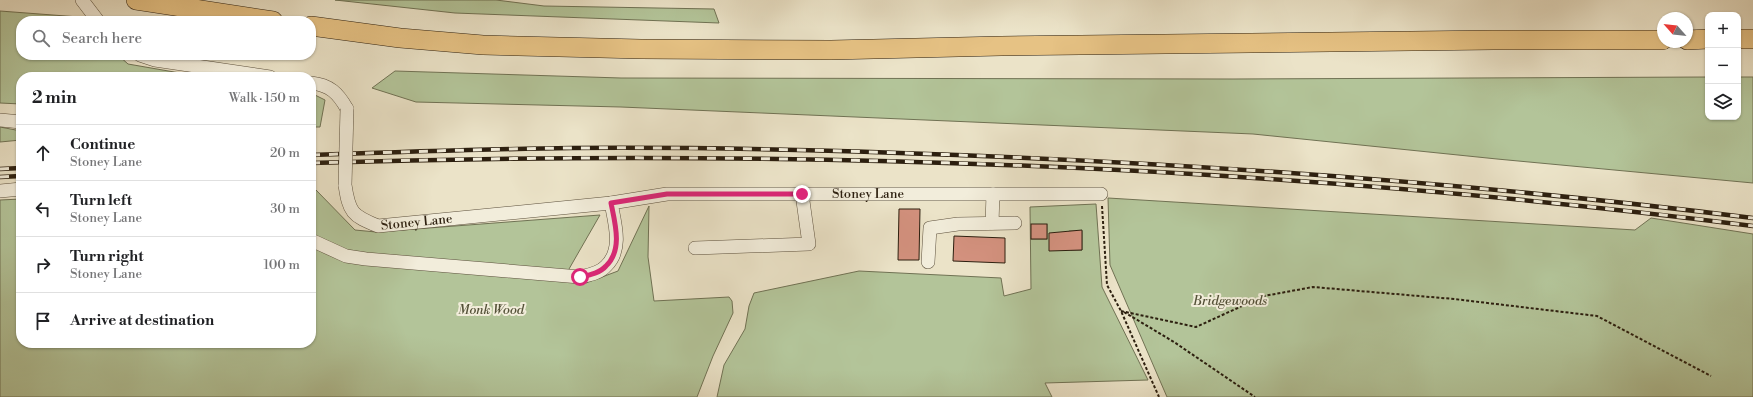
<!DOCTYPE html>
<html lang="en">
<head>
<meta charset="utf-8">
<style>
	body { margin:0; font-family:"Libre Bodoni",serif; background:#f2f2f2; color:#202124 }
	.controls { position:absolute; right:12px; top:12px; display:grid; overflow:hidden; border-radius:8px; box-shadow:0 1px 3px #0004 }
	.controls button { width:36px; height:36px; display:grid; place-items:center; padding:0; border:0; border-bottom:1px solid #e0e0e0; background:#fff; color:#202124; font:20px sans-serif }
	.compass { position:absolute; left:1657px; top:12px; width:36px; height:36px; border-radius:50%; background:#fff; box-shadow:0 1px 3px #0004; rotate:297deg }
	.stop { position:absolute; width:12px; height:12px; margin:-9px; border:3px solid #db2777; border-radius:50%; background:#fff }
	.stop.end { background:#db2777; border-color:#fff; box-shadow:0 1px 4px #0008 }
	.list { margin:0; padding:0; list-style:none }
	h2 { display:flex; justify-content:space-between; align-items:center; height:52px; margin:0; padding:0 16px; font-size:17px }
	h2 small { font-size:13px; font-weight:400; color:#757577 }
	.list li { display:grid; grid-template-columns:26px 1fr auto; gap:12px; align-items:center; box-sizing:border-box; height:56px; padding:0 16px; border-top:1px solid #e0e0e0 }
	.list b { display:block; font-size:15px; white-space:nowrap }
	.list p { margin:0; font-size:13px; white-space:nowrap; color:#757577 }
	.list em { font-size:13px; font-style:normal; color:#757577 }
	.icon { flex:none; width:22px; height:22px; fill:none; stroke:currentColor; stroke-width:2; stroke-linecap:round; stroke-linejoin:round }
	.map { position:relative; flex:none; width:1753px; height:397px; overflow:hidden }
	.search { position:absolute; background:#fff; box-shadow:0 1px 3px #0004; left:16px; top:16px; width:300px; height:44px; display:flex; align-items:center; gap:10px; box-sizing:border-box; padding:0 14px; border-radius:16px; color:#757577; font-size:15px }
	.panel { position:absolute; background:#fff; box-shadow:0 1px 3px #0004; left:16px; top:72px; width:300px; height:276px; border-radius:16px }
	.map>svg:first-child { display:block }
	.green { fill:#b3c499; stroke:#707254; fill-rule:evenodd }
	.building { fill:#d3917e; stroke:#2c1f0f }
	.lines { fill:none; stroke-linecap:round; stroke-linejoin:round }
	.minor-casing { stroke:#5c503d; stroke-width:14 }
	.highway-casing { stroke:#2c1f0f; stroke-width:20 }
	.path { stroke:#2c1f0f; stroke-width:2; stroke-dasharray:3 2; stroke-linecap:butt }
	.minor { stroke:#f2eddb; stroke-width:13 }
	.highway { stroke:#e6c284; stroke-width:19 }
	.rail-casing { stroke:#2c1f0f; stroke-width:4.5 }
	.rail { stroke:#f2eddb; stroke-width:3; stroke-dasharray:9; stroke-linecap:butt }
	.minor-bridge-casing { stroke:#5c503d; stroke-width:14; stroke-linecap:butt }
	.minor-bridge { stroke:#f2eddb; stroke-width:13 }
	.route { stroke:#db2777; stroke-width:5 }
	.labels { text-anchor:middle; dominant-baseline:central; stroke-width:4; stroke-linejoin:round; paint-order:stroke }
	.street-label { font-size:13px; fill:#2c1f0f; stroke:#f2eddb }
	.park-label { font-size:13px; font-style:italic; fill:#545138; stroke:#f2eddb }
</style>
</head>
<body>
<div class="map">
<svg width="1753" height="397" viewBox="0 0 1753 397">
	<rect width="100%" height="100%" fill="#ebe3c8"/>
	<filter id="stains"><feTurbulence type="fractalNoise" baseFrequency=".005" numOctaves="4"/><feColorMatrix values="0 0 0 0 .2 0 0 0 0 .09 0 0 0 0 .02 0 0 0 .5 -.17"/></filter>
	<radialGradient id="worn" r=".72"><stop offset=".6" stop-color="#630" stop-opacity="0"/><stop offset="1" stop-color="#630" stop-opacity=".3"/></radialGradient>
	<g class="green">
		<polygon points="335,0 496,0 544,6 714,9 719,23 455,13"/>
		<polygon points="0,11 79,17 83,21 21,21 21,55 118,55 128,64 203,77 21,77 21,104 0,103"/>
		<polygon points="395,71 621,78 1233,79 1708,77 1708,117 1738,117 1738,77 1753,77 1753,183 1497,159 1253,134 621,107 416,102 372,88"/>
		<polygon points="311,93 325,100 320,127 311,127"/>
		<polygon points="0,127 21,131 21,140 0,142"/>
		<polygon points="311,190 316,190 355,230 376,232 600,215 569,269 586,283 618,271 649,206 648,257 654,301 729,297 732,301 733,313 713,356 697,397 0,397 0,200 21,199 21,343 311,343"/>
		<polygon points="1108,198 1635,230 1651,218 1753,234 1753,397 1167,397 1110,265"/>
		<path d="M1096,204L1102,287L1148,380L1045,383L1052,397H717L724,365L745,329L749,306L754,293L859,271L1001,278L1004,296L1031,289L1030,207ZM1047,224V239H1031ZM1069,231H1082V250H1071L1067,233Z"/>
	</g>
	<g class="building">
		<polygon points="899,209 920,209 919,260 898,260"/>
		<rect x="1031" y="224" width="16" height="15"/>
		<polygon points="1082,230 1082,250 1049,251 1049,233"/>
		<polygon points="954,236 1005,238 1005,263 953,261"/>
	</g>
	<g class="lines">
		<g class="minor-casing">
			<g id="minor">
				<polyline points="82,0 98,21"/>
				<polyline points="140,55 155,60 270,77"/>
				<path d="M311,83C330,85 338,93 347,109"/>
				<polyline points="0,120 21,122"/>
				<path id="s1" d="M345,185C349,212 352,216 378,226L611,203L667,194H1101"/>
				<polyline points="0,191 21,189"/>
				<polyline points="992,223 993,194"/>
				<path d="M311,240L346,256L366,259L580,277C589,275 600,273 606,266C623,250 615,224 611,203"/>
				<polyline points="695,248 809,244 802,194"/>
				<polyline points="928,262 930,228 958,224 1015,223"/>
			</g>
		</g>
		<g class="highway-casing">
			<g id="highway">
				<polyline points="136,0 273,21"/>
				<polyline points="311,26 400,38 483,45 641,49 831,50 1001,46 1493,40 1663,40"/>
				<polyline points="1738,39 1753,39"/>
				<polyline points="1687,40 1708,39"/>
			</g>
		</g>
		<g class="path">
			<polyline points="1102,206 1107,285 1121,311 1159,397"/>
			<polyline points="1121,311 1196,327 1264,296 1313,287 1454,299 1597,316 1711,376"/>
			<polyline points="1124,312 1174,342 1255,397"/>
		</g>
		<use href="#minor" class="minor"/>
		<use href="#highway" class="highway"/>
		<g class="rail-casing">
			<g id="rail">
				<path d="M311,155C398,152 485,149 572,148C701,147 829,150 957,155C1223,165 1489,185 1753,218"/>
				<path d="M311,163C792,148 1275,165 1753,226"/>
				<polyline points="0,169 21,168"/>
				<polyline points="0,177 21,176"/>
			</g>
		</g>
		<use href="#rail" class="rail"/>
		<g class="minor-bridge-casing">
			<polyline id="minor-bridge" points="345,185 347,109"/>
		</g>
		<use href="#minor-bridge" class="minor-bridge"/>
	</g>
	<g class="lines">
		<path class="route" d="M580,277C589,275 600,273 606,266C623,250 615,223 611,203L667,194H802"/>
	</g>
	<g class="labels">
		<g class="street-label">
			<text stroke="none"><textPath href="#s1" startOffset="549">Stoney Lane</textPath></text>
			<text stroke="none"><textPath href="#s1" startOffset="96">Stoney Lane</textPath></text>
		</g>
		<g class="park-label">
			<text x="1230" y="301">Bridgewoods</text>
			<text x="491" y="310">Monk Wood</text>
		</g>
	</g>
	<rect width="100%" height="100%" filter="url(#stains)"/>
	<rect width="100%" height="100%" fill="url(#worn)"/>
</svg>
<div class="controls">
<button>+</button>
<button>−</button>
<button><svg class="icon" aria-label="layers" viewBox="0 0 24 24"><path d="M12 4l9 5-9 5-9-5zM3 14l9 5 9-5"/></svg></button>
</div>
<svg class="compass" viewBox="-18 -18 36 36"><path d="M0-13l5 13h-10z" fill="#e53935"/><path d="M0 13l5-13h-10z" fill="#757577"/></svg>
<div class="stop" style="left:580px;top:277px"></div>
<div class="stop end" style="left:802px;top:194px"></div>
<div class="search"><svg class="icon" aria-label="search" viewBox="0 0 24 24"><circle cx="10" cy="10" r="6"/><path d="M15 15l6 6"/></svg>Search here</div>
<section class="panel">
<h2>2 min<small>Walk · 150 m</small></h2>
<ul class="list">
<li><svg class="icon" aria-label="ahead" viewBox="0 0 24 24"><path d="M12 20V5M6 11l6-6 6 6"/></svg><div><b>Continue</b><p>Stoney Lane</p></div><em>20 m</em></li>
<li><svg class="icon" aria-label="left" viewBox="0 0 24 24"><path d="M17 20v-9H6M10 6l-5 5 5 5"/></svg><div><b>Turn left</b><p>Stoney Lane</p></div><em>30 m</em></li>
<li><svg class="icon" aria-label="right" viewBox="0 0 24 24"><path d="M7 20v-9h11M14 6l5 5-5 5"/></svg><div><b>Turn right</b><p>Stoney Lane</p></div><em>100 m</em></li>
<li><svg class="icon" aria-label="arrive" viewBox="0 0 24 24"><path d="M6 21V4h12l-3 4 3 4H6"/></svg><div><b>Arrive at destination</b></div></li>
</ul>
</section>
</div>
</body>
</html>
